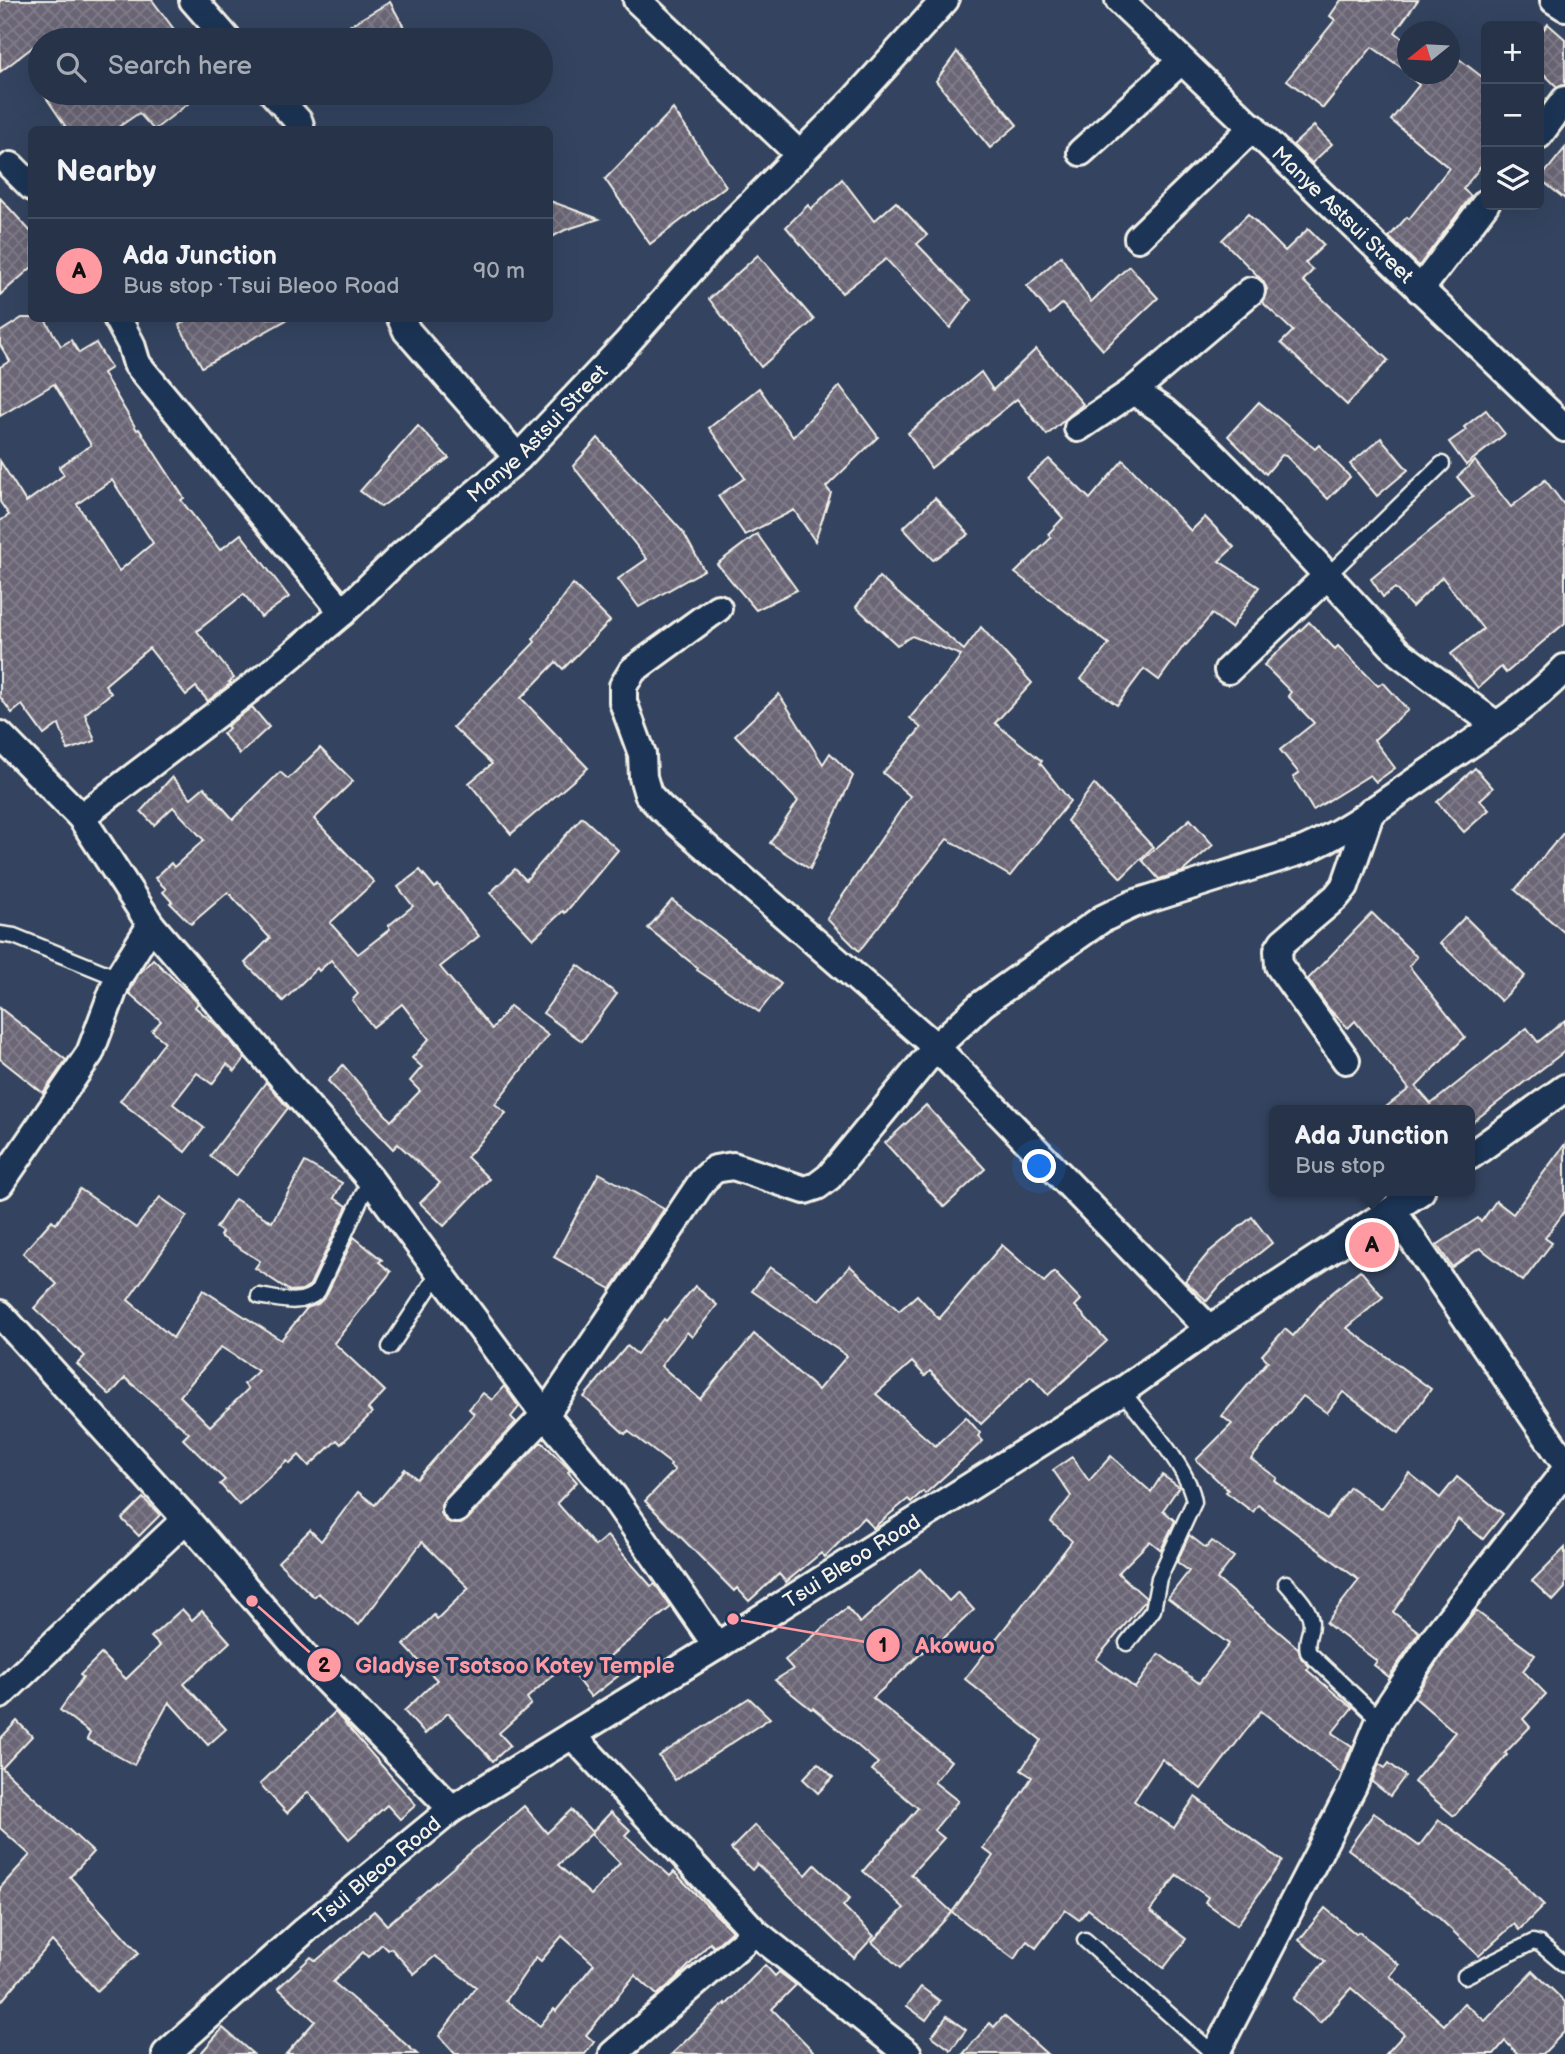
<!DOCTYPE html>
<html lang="en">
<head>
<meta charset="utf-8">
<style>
	body { margin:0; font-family:"Balsamiq Sans",sans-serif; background:#2f3b4f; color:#f1f3f6 }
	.controls { position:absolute; right:21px; top:21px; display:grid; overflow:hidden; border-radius:10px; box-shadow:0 7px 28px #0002 }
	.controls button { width:63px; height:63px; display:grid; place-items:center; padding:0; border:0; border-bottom:2px solid #434e60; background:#273348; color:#f1f3f6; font:35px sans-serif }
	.compass { position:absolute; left:1397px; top:21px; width:63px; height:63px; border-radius:50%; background:#273348; box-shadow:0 7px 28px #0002; rotate:252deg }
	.you { position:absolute; left:1040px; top:1167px; width:24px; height:24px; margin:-18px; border:5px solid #fff; border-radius:50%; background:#1a73e8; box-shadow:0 0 0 10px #1a73e833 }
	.badge { display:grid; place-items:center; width:46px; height:46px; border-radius:50%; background:#ff9aa2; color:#111; font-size:23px; font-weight:700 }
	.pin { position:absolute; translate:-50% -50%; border:4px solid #fff; box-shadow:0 2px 7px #0006 }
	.popup { position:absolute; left:1269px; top:1105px; width:206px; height:91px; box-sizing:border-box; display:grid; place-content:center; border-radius:10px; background:#273348; filter:drop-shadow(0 2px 5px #0005); font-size:23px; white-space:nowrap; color:#a4aab4 }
	.popup b { font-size:26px; color:#f1f3f6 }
	.popup::after { content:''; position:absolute; left:50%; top:100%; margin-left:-14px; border:14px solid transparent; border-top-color:#273348 }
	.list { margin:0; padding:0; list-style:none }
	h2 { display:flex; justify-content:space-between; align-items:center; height:91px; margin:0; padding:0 28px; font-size:30px }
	h2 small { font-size:23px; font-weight:400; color:#a4aab4 }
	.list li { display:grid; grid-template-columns:46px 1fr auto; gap:21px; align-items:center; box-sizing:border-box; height:105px; padding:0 28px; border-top:2px solid #434e60 }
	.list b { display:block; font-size:26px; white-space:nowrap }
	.list p { margin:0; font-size:23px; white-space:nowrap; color:#a4aab4 }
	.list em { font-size:23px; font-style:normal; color:#a4aab4 }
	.icon { flex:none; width:38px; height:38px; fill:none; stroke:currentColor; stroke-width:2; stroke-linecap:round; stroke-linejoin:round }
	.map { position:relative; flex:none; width:1565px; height:2054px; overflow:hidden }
	.search { position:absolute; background:#273348; box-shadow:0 7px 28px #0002; left:28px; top:28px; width:525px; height:77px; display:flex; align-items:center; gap:18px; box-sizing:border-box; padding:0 24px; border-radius:38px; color:#a4aab4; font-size:26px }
	.panel { position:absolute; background:#273348; box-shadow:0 7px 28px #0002; left:28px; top:126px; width:525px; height:196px; border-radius:10px }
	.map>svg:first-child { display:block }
	.building { fill:url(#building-cross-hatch); stroke:#f4f1e8; stroke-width:2; fill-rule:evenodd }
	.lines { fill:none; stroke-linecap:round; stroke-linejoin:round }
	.service-casing { stroke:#f4f1e8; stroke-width:19 }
	.minor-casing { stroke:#f4f1e8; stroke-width:32 }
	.service { stroke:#1d3557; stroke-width:14 }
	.minor { stroke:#1d3557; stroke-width:26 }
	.labels { text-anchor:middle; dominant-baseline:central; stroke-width:6; stroke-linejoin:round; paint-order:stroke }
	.street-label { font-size:21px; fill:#f4f1e8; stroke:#1d3557 }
	.leader { fill:none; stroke:#ff9aa2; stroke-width:2.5 }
	.callout-dot { fill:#ff9aa2; stroke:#1d3557; stroke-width:2.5 }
	.mark-label { font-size:21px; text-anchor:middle; font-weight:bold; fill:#111 }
	.callout-label { font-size:23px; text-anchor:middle; font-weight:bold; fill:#ff9aa2; stroke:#1d3557; stroke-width:6; stroke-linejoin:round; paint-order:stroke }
</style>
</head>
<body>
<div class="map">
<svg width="1565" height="2054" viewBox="0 0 1565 2054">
	<defs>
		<pattern id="building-cross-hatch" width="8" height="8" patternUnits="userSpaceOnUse" patternTransform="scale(1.75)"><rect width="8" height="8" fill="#6b6676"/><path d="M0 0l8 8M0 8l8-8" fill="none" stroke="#817c8a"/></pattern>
	</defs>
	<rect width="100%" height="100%" fill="#344460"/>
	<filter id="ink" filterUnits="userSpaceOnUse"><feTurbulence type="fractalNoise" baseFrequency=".0143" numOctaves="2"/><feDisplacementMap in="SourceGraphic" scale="14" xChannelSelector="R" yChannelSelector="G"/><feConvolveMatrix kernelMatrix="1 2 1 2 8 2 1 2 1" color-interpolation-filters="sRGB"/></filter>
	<g filter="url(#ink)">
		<g class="building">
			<polygon points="0,0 152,0 182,40 40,40 40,47 35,50 33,47 0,72"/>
			<polygon points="1341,0 1418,0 1395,32 1408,43 1408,72 1372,47 1323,108 1287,80 1335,20 1330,16"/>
			<polygon points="390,2 411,40 355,40 347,27"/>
			<polygon points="1548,24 1565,39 1565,85 1557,87 1539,69 1539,35"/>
			<polygon points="957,52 1017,125 990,148 936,81"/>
			<polygon points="1450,52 1486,80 1486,160 1463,189 1471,196 1419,266 1389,237 1407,217 1409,219 1449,168 1391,120 1419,85 1407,74 1450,74"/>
			<polygon points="43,93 202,93 154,130 139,113 114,130 68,130"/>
			<polygon points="673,109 726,186 650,244 605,179"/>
			<polygon points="1314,126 1332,144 1312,163 1293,145"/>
			<polygon points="1565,148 1565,199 1540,179"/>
			<polygon points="842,179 874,221 896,202 927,235 917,244 971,300 950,328 886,259 842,293 786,227 808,205 811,209"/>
			<polygon points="0,198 32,233 32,267 0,295"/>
			<polygon points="550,201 599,219 565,230 550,238"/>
			<polygon points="1248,214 1285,251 1308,229 1324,245 1305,263 1313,270 1303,281 1388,360 1347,405 1281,343 1293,331 1262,302 1267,289 1263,281 1222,240"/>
			<polygon points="758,255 814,320 761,367 709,299"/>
			<polygon points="1061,256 1091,302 1129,266 1158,298 1103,350 1062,304 1050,314 1027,286"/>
			<path d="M22,318H44L61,346L71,340L79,353L96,343L111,368L103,373L137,430L139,429L184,498L181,500L220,550L241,534L289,597L261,617L244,594L197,631L234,678L229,682L231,683L208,701L196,687L186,695L149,648L105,685L111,693L85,714L95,741L68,750L59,724L44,735L22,705L12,713L0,697V521L9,515L0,502V461L26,502L64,475L59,467L91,445L54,384L0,416V367L10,361L0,345V332ZM112,480L153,543L119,571L77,504Z"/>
			<polygon points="190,318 290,318 202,367 179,325"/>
			<polygon points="1036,349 1083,404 1047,435 1017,399 931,468 908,433 981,372 993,390"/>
			<polygon points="840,386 878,437 826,487 831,493 815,541 794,510 745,535 718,496 745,478 709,428 759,388 793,437"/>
			<polygon points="1259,402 1315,449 1319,445 1350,477 1328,499 1286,456 1282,455 1266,474 1228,436"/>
			<polygon points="1486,410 1505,434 1466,465 1449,442 1466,430 1464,427"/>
			<polygon points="418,426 449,458 381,507 360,491"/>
			<polygon points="598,438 683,532 704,570 639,607 618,579 647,559 573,466"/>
			<polygon points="1381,438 1408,470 1377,496 1350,464"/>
			<polygon points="1049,459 1090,499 1123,460 1191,531 1205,517 1234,547 1219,561 1259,587 1231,628 1212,614 1186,645 1185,644 1159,680 1144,669 1117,705 1081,679 1109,644 1015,573 1051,538 1048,534 1063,518 1027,478"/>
			<polygon points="1475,461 1511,507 1545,480 1565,506 1565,623 1506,673 1501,667 1478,688 1451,654 1483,629 1442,577 1412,607 1395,588 1383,597 1371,579 1473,496 1457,477"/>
			<polygon points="935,498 969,534 933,560 903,528"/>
			<polygon points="757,534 797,590 756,610 717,564"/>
			<polygon points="879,577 964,650 981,627 1032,683 995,723 1042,761 1040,763 1070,801 1010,876 947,839 859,951 827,919 910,796 883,773 921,728 910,718 952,668 961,655 912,636 897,645 856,607"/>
			<polygon points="573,584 610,621 563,669 556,662 521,698 588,768 511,834 469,783 492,764 453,727 535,642 533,639"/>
			<polygon points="1309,622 1335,649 1338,646 1378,686 1383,682 1408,710 1374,740 1395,768 1376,782 1370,775 1313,810 1293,777 1299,773 1280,750 1314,723 1288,696 1291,692 1264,665"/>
			<polygon points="779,694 823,764 830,753 853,776 810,869 770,843 798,801 735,735"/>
			<polygon points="252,707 269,727 240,754 223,734 229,728 227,726"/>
			<polygon points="320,748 353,781 314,819 374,882 330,923 358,954 390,929 388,926 413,906 398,887 420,870 435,888 438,885 479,936 440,967 492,1029 510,1006 548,1035 495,1104 506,1113 467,1157 489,1179 444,1226 420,1203 440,1183 398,1144 393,1149 328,1081 343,1065 391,1121 420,1091 410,1081 422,1067 412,1058 429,1039 402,1004 373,1027 352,1000 358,994 331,960 319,971 317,968 283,1001 245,963 270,938 228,892 191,924 170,903 172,902 163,892 166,889 155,878 171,863 174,867 204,840 173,807 154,825 141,811 172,777 191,798 204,787 233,819 280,772 288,779"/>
			<polygon points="1475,768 1493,788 1480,800 1489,810 1464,832 1437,802"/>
			<polygon points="1094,784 1153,847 1121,878 1067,821"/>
			<polygon points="582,817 618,850 565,913 563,911 533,939 490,893 515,869 526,880"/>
			<polygon points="1190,819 1213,845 1182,872 1159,879 1142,860"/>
			<polygon points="1565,831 1565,933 1515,890"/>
			<polygon points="672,900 781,984 759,1012 697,970 698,968 648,928"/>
			<polygon points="1372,913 1417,957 1409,966 1465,1037 1416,1087 1431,1104 1527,1028 1538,1042 1565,1020 1565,1051 1470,1124 1470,1110 1382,1110 1409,1089 1355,1021 1348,1028 1329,1009 1308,979"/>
			<polygon points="1465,917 1525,976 1501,1001 1440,943"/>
			<polygon points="153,959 194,999 198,1003 195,1007 216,1025 245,1058 235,1071 227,1064 212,1084 197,1073 173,1104 204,1128 185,1152 120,1101 165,1042 152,1031 161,1021 129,993 138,975"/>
			<polygon points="578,965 617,994 582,1041 543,1013"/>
			<polygon points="0,1008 66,1060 43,1093 0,1059"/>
			<polygon points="266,1082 288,1108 236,1176 210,1156"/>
			<polygon points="926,1105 985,1169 944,1207 885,1143"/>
			<polygon points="1565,1144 1565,1211 1545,1238 1552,1243 1523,1281 1480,1248 1452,1267 1437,1245 1478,1218 1481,1222 1496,1201 1513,1214"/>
			<polygon points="305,1162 342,1183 334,1198 347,1206 310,1285 302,1290 290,1291 255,1268 260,1261 220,1236 222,1232 216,1228 235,1199 272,1222"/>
			<polygon points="599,1173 664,1209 611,1289 554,1257"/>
			<path d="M80,1189L136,1228L160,1197L187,1216L128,1300L173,1338L203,1290L281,1340L307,1308L318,1304L326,1296L354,1237L382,1260L379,1262L391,1272L334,1343L385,1391L368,1409L372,1413L341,1444L337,1440L309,1466L299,1455L290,1464L287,1461L239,1505L220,1484L225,1480L183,1439L189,1433L125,1378L110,1395L77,1364L85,1356L34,1308L57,1284L23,1253L52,1220L56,1224ZM221,1347L258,1371L244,1384L248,1389L210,1426L180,1396Z"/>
			<polygon points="1252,1217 1272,1243 1221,1284 1207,1301 1185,1281 1209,1252"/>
			<polygon points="1002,1245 1044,1282 1054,1272 1081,1300 1075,1306 1107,1341 1048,1395 1031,1376 981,1424 930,1371 925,1376 912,1362 876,1394 935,1446 966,1417 980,1433 978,1436 983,1441 925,1494 923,1491 911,1502 908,1499 873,1528 864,1517 825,1557 821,1553 786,1582 779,1574 749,1601 737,1588 734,1591 645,1501 675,1470 670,1466 671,1464 628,1431 625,1434 584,1397 627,1346 637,1354 664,1319 666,1321 695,1286 717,1305 692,1337 687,1332 661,1366 700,1399 754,1334 818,1390 847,1356 752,1291 770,1267 819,1300 850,1266 899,1311 917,1295 939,1319"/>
			<polygon points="1360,1270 1383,1297 1347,1328 1431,1389 1399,1433 1343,1392 1327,1413 1303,1396 1251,1459 1277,1478 1275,1481 1327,1519 1350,1487 1381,1509 1409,1473 1440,1498 1457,1477 1503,1514 1483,1539 1458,1519 1393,1612 1419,1632 1389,1677 1374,1665 1377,1661 1326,1623 1359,1580 1258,1505 1253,1512 1226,1492 1228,1490 1196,1460 1232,1424 1222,1416 1268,1361 1262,1355 1285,1329 1293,1336 1326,1298"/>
			<polygon points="504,1386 519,1407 511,1417 516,1422 444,1499 441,1506 441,1513 445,1520 453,1524 461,1524 467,1520 540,1443 543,1443 570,1470 568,1472 577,1482 557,1503 595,1546 607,1536 651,1586 655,1584 671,1607 605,1660 618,1676 591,1697 570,1670 566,1674 561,1668 527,1698 531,1704 499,1733 510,1745 493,1761 448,1713 425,1734 404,1711 437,1680 404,1645 434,1615 437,1619 469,1588 422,1542 359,1625 318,1593 314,1597 278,1562 310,1530 321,1541 358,1492 375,1505 405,1469 417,1479 474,1414 469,1409 483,1393 492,1400"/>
			<polygon points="1111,1456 1151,1492 1162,1475 1179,1487 1163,1510 1175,1521 1161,1550 1150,1541 1118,1573 1146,1598 1145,1601 1096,1659 1135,1688 1159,1654 1199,1683 1229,1644 1168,1598 1189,1571 1177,1562 1189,1535 1206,1548 1212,1541 1234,1557 1217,1579 1298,1648 1301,1658 1310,1667 1307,1670 1352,1708 1332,1733 1352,1746 1341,1773 1261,1711 1201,1789 1162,1759 1134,1801 1174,1828 1195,1797 1282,1861 1237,1925 1205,1902 1208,1897 1177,1875 1150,1911 1186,1939 1164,1968 1088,1909 1079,1920 1065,1910 1036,1948 1027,1941 1014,1959 952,1912 900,1968 872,1942 904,1908 863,1871 918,1808 872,1770 878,1763 813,1708 811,1709 775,1680 793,1669 785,1660 847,1608 860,1623 920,1569 949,1601 958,1592 974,1610 931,1650 928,1647 873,1698 951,1761 934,1782 958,1801 934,1830 944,1838 911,1874 952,1912 993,1856 983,1848 1004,1821 1032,1777 1021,1770 1041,1740 965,1679 1072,1541 1051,1522 1071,1496 1053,1470 1072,1457 1089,1481"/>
			<polygon points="143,1498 160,1515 139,1536 122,1519"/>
			<polygon points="1565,1548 1565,1588 1553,1601 1532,1581"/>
			<polygon points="182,1609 192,1620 202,1611 230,1642 184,1684 226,1729 208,1745 169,1702 134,1765 87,1739 90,1733 60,1710 83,1677 80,1675 101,1654 126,1679 160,1646 151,1637"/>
			<polygon points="1476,1611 1535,1655 1523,1671 1546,1694 1523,1719 1530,1727 1505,1753 1507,1755 1454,1816 1414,1782 1455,1732 1414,1697 1448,1646"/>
			<polygon points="749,1698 770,1718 675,1780 659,1756"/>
			<polygon points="335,1712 416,1805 400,1819 387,1805 349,1839 308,1792 287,1813 260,1784"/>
			<polygon points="17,1721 32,1736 2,1768 93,1852 70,1877 139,1953 97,1991 52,1941 0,2003 0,1888 30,1855 0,1828 0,1739"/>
			<polygon points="818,1763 833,1777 818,1793 803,1779"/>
			<polygon points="1389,1763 1405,1776 1390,1796 1372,1782 1379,1764 1385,1768"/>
			<path d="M524,1806L547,1833L571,1810L592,1832L611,1812L630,1830L625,1835L670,1876L674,1872L732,1931L714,1947L710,1943L676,1979L657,1995L635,1975L586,2035L594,2042L585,2054H455L439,2036L476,1987L435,1956L414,1974L391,1948L388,1950L382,1944L368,1957L363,1952L333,1982L417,2054H286L315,2021L278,1988L311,1957L316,1961L374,1911L387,1925ZM591,1834L620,1863L591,1895L558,1865ZM562,1936L594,1964L556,2011L554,2009L540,2026L506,2001L536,1957L541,1961Z"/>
			<polygon points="1374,1813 1419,1846 1439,1820 1508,1870 1544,1905 1519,1930 1514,1924 1479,1956 1437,1916 1348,1849"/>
			<polygon points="755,1825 806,1875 815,1865 850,1898 843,1906 874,1936 854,1958 757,1864 752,1870 731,1849"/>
			<polygon points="1325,1908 1356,1934 1359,1932 1399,1965 1390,1976 1444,2025 1464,2003 1485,2021 1533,1971 1565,2002 1565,2031 1543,2054 1518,2054 1505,2041 1494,2054 1386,2054 1404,2034 1351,1988 1320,2023 1293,1999 1325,1961 1299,1940"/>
			<polygon points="765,1965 775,1976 779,1972 796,1985 772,2009 816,2054 672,2054 725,2003 726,2005"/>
			<polygon points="921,1987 940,2001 926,2020 907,2006"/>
			<polygon points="947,2016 966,2030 951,2050 932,2036"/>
			<polygon points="1004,2016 1047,2054 963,2054 990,2023 994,2027"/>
			<polygon points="223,2028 253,2054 200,2054"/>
		</g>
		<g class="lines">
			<g class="service-casing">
				<g id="service">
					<polyline points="1327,576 1442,464"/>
					<polyline points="0,934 14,936 118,978"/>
					<path d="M259,1296C279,1299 302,1307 318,1291L370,1179"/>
					<polyline points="390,1347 440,1271"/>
					<path d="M1122,1391C1143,1419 1190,1469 1194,1502L1159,1578L1153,1610L1127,1643"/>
					<path d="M1286,1583C1295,1594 1311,1609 1311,1623C1311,1636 1305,1637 1308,1652L1380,1720"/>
					<polyline points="1085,1940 1214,2054"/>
					<polyline points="1465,1976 1533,1942 1540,1944 1565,1965"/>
				</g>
			</g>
			<g class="minor-casing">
				<g id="minor">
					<polyline points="193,0 228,40"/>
					<polyline points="637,0 800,155"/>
					<path id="s1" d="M1119,0L1565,428"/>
					<polyline points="1554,0 1565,7"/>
					<polyline points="273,93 299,122 301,130"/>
					<polyline points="1539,135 1565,100"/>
					<polyline points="1081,152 1181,61"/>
					<polyline points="11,166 32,187"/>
					<polyline points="1138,238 1253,127"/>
					<polyline points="1420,290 1486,203"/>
					<polyline points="117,318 131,344 137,364 343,612"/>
					<polyline points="401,318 407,331 518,458"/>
					<polyline points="1133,391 1251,291"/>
					<polyline points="1078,428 1133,391 1165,412 1205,447 1249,491 1399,653 1496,725"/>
					<polyline points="718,608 633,670 623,686 623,702 642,754 643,777 648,794 661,808 936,1047 1209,1329"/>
					<polyline points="1228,670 1327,576"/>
					<polyline points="0,735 81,817 151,925 370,1179 545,1415 613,1496 717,1646"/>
					<path id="s2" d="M81,817L273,671L343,612L402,555L518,458L625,345L735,220L854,100L945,0"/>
					<polyline points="1346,1060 1279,966 1278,950 1283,942 1336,897 1345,886 1371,811"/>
					<polyline points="1470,1156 1565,1088"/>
					<polyline points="0,1184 90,1053 118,978 151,925"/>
					<polyline points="1393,1211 1565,1463"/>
					<polyline points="0,1314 186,1519 318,1672 452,1809"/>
					<path d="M456,1509L545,1415L703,1180L715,1169L733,1166L805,1190L817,1186L829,1177L936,1047L982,1004L1102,919L1133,904L1304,850C1346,832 1385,802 1423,776C1472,742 1524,711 1565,668"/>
					<polyline points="0,1695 186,1519"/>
					<polyline points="572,1735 755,1932 908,2054"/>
					<path id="s3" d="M166,2054L306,1929L452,1809L717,1646L1122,1391L1209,1329L1421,1191"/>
					<polyline points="613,2054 755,1932"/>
					<polyline points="1215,2054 1353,1786 1380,1720 1435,1637 1565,1471"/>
				</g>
			</g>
			<use href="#service" class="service"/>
			<use href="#minor" class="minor"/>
		</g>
	</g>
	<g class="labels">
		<g class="street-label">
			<text stroke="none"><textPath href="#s1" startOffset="310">Manye Astsui Street</textPath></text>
			<text stroke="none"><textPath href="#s2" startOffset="597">Manye Astsui Street</textPath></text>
			<text stroke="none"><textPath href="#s3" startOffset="847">Tsui Bleoo Road</textPath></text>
			<text stroke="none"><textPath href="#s3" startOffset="280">Tsui Bleoo Road</textPath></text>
		</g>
	</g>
	<path class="leader" d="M733 1619L883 1645M252 1601L324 1665"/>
	<g class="callout-dot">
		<circle cx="733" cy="1619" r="7"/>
		<circle cx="252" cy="1601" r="7"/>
		<circle cx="883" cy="1645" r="18"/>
		<circle cx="324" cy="1665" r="18"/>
	</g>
	<g class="mark-label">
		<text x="883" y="1652">1</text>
		<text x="324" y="1672">2</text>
	</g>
	<g class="callout-label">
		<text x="955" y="1653">Akowuo</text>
		<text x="515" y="1673">Gladyse Tsotsoo Kotey Temple</text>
	</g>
</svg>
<div class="controls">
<button>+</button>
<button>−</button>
<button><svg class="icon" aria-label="layers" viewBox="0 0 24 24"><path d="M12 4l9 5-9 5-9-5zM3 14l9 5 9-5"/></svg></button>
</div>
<svg class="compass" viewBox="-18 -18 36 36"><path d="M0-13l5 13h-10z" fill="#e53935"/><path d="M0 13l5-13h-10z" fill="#a4aab4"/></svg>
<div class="you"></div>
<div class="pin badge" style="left:1372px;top:1245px">A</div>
<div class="popup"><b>Ada Junction</b>Bus stop</div>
<div class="search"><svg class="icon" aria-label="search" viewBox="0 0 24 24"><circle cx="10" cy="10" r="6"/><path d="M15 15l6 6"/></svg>Search here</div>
<section class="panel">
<h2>Nearby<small></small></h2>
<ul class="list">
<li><span class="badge">A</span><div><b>Ada Junction</b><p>Bus stop · Tsui Bleoo Road</p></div><em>90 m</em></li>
</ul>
</section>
</div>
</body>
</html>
